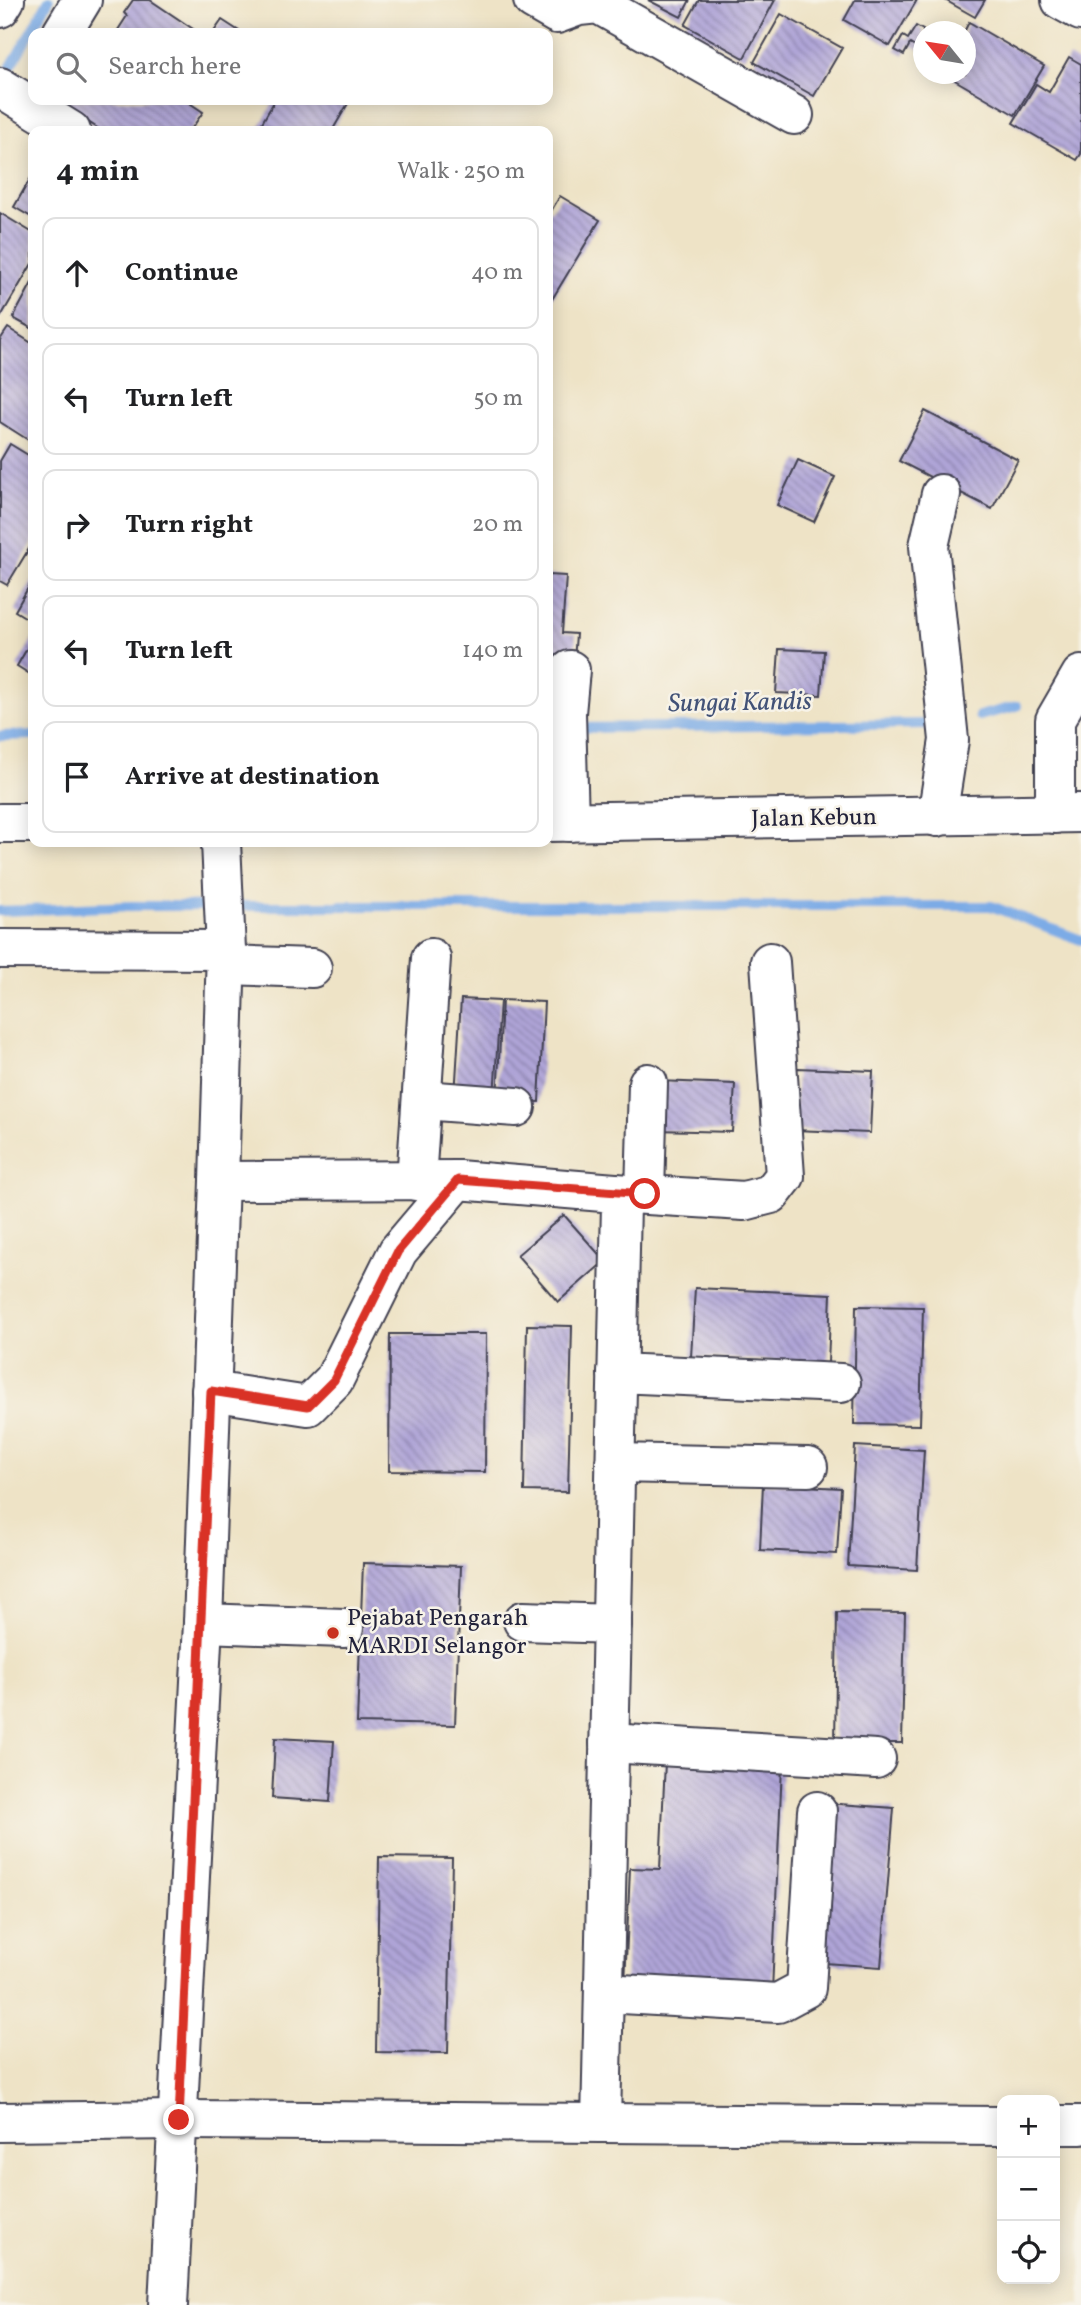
<!DOCTYPE html>
<html lang="en">
<head>
<meta charset="utf-8">
<style>
	body { margin:0; font-family:Vollkorn,serif; background:#f6f6f6; color:#202124 }
	.controls { position:absolute; right:21px; bottom:21px; display:grid; overflow:hidden; border-radius:14px; box-shadow:0 4px 18px #0003 }
	.controls button { width:63px; height:63px; display:grid; place-items:center; padding:0; border:0; border-bottom:2px solid #e0e0e0; background:#fff; color:#202124; font:35px sans-serif }
	.compass { position:absolute; left:913px; top:21px; width:63px; height:63px; border-radius:50%; background:#fff; box-shadow:0 4px 18px #0003; rotate:300deg }
	.stop { position:absolute; width:21px; height:21px; margin:-16px; border:5px solid #d93025; border-radius:50%; background:#fff }
	.stop.end { background:#d93025; border-color:#fff; box-shadow:0 2px 7px #0008 }
	.list { margin:0; padding:0; list-style:none }
	h2 { display:flex; justify-content:space-between; align-items:center; height:91px; margin:0; padding:0 28px; font-size:30px }
	h2 small { font-size:23px; font-weight:400; color:#757577 }
	.list li { display:grid; grid-template-columns:46px 1fr auto; gap:21px; align-items:center; box-sizing:border-box; height:112px; margin:0 14px 14px; padding:0 14px; border:2px solid #e0e0e0; border-radius:14px }
	.list b { display:block; font-size:26px; white-space:nowrap }
	.list em { font-size:23px; font-style:normal; color:#757577 }
	.icon { flex:none; width:38px; height:38px; fill:none; stroke:currentColor; stroke-width:2; stroke-linecap:round; stroke-linejoin:round }
	.map { position:relative; flex:none; width:1081px; height:2305px; overflow:hidden }
	.search { position:absolute; background:#fff; box-shadow:0 4px 18px #0003; left:28px; top:28px; width:525px; height:77px; display:flex; align-items:center; gap:18px; box-sizing:border-box; padding:0 24px; border-radius:14px; color:#757577; font-size:26px }
	.panel { position:absolute; background:#fff; box-shadow:0 4px 18px #0003; left:28px; top:126px; width:525px; height:721px; border-radius:14px }
	.map>svg:first-child { display:block }
	.lines { fill:none; stroke-linecap:round; stroke-linejoin:round }
	.stream { stroke:#7cabe6; stroke-width:10 }
	.building { fill:url(#building-back-hatch) }
	.minor-casing { stroke:#413f50; stroke-width:42 }
	.major-casing { stroke:#413f50; stroke-width:42 }
	.minor { stroke:#fff; stroke-width:38 }
	.major { stroke:#fff; stroke-width:38 }
	.route { stroke:#d93025; stroke-width:9 }
	.poi-dot { fill:#c8321e; stroke:#f7f3e8; stroke-width:2.5 }
	.labels { text-anchor:middle; dominant-baseline:central; stroke-width:5; stroke-linejoin:round; paint-order:stroke }
	.street-label { font-size:24px; fill:#22223b; stroke:#f7f3e8 }
	.poi-label { font-size:24px; fill:#22223b; stroke:#f7f3e8; text-anchor:start }
	.water-label { font-size:26px; font-style:italic; fill:#425277; stroke:#f7f3e8 }
</style>
</head>
<body>
<div class="map">
<svg width="1081" height="2305" viewBox="0 0 1081 2305">
	<defs>
		<pattern id="building-back-hatch" width="6" height="6" patternUnits="userSpaceOnUse" patternTransform="scale(1.75)"><rect width="6" height="6" fill="#afa4d7"/><path d="M-1 5l2 2M0 0l6 6M5-1l2 2" fill="none" stroke="#8e85b0"/></pattern>
	</defs>
	<rect width="100%" height="100%" fill="#f7f3e8"/>
	<filter id="ink" filterUnits="userSpaceOnUse"><feTurbulence type="fractalNoise" baseFrequency=".0143" numOctaves="2"/><feDisplacementMap in="SourceGraphic" scale="14" xChannelSelector="R" yChannelSelector="G"/><feConvolveMatrix kernelMatrix="1 2 1 2 8 2 1 2 1" color-interpolation-filters="sRGB"/></filter>
	<filter id="wash" filterUnits="userSpaceOnUse"><feTurbulence type="fractalNoise" baseFrequency=".00686" numOctaves="4" result="noise"/><feDisplacementMap in="SourceGraphic" scale="28" xChannelSelector="R" yChannelSelector="G"/><feGaussianBlur stdDeviation="1.57" result="paint"/><feColorMatrix in="noise" values="0 0 0 0 0 0 0 0 0 0 0 0 0 0 0 0 0 1.4 0 .05"/><feComposite in="paint" operator="in"/></filter>
	<g filter="url(#wash)">
		<rect width="100%" height="100%" fill="#eee3c6"/>
		<g class="lines">
			<g class="stream">
				<polyline points="2,82 49,0"/>
				<polyline points="979,716 1017,706"/>
				<polyline points="571,728 932,724"/>
				<polyline points="0,736 33,735"/>
				<polyline points="0,911 134,906 991,906 1081,940"/>
			</g>
		</g>
		<g id="blocks">
			<g class="building">
				<polygon points="133,0 150,0 199,33 116,33 127,16 124,13"/>
				<polygon points="648,0 690,0 681,17"/>
				<polygon points="699,0 775,0 744,58 685,25"/>
				<polygon points="855,0 917,0 890,46 844,20"/>
				<polygon points="945,0 985,0 975,17"/>
				<polygon points="781,14 842,48 814,96 754,62"/>
				<polygon points="222,20 242,33 213,33"/>
				<polygon points="969,22 1044,66 1015,115 953,79 956,74 965,74 964,32"/>
				<polygon points="916,26 923,30 923,52 910,44 904,55 895,50 903,36 908,39"/>
				<polygon points="1069,57 1081,64 1081,154 1077,160 1013,123 1036,84 1049,92"/>
				<polygon points="55,100 185,100 203,112 190,131 102,131"/>
				<polygon points="275,100 350,100 332,131 266,131 259,128"/>
				<polygon points="33,174 33,218 14,207"/>
				<polygon points="560,196 600,220 548,306 548,209 551,211"/>
				<polygon points="0,213 33,233 33,262 0,318"/>
				<polygon points="33,281 33,329 13,318"/>
				<polygon points="8,328 33,344 33,443 0,422 0,340"/>
				<polygon points="925,411 1018,460 992,509 899,461"/>
				<polygon points="10,444 33,458 33,542 7,585 0,581 0,461"/>
				<polygon points="798,460 835,477 814,522 777,505"/>
				<polygon points="548,575 566,576 562,633 576,634 574,661 548,659"/>
				<polygon points="33,579 33,622 15,611"/>
				<polygon points="33,638 33,676 17,666"/>
				<polygon points="779,649 824,651 821,695 776,693"/>
				<polygon points="461,999 500,1001 494,1098 455,1096"/>
				<polygon points="502,1000 544,1002 539,1102 497,1100"/>
				<polygon points="797,1068 873,1071 870,1133 794,1130"/>
				<polygon points="658,1081 735,1084 732,1132 656,1130"/>
				<polygon points="564,1215 605,1261 558,1302 517,1255"/>
				<polygon points="695,1288 831,1294 828,1363 691,1357"/>
				<polygon points="856,1306 923,1307 920,1425 854,1424"/>
				<polygon points="527,1325 572,1326 568,1492 524,1491"/>
				<polygon points="390,1334 486,1334 485,1472 389,1471"/>
				<polygon points="855,1446 924,1450 917,1570 848,1566"/>
				<polygon points="763,1484 841,1488 837,1554 760,1550"/>
				<polygon points="363,1563 461,1566 455,1725 357,1723"/>
				<polygon points="837,1612 905,1613 902,1743 835,1743"/>
				<polygon points="275,1738 334,1741 330,1802 272,1798"/>
				<polygon points="665,1762 782,1766 772,1991 625,1985 630,1868 660,1869"/>
				<polygon points="825,1803 894,1808 881,1967 811,1962"/>
				<polygon points="379,1857 452,1858 448,2053 376,2052"/>
			</g>
		</g>
	</g>
	<g filter="url(#ink)">
		<use href="#blocks" fill-opacity="0" stroke="#413f50" stroke-width="2"/>
		<g class="lines">
			<g class="minor-casing">
				<g id="minor">
					<polyline points="533,0 557,14 579,6 598,4 794,115"/>
					<polyline points="1061,0 1081,11"/>
					<polyline points="0,8 5,0"/>
					<polyline points="62,33 82,0"/>
					<polyline points="0,87 71,131"/>
					<polyline points="1055,814 1055,720 1081,675"/>
					<polyline points="937,817 949,740 929,546 941,494"/>
					<polyline points="569,822 566,713 570,670"/>
					<polyline points="0,949 226,950"/>
					<polyline points="226,965 312,968"/>
					<polyline points="423,1100 516,1107"/>
					<polyline points="219,1181 458,1180 615,1193 621,1204 601,2123"/>
					<polyline points="416,1181 431,958"/>
					<polyline points="615,1193 744,1201 771,1194 785,1176 770,962"/>
					<polyline points="645,1194 648,1083"/>
					<polyline points="617,1373 841,1383"/>
					<polyline points="211,1391 308,1406 334,1380 398,1251 458,1180"/>
					<polyline points="615,1463 808,1467"/>
					<polyline points="523,1621 612,1624"/>
					<polyline points="203,1623 344,1628"/>
					<polyline points="609,1743 876,1759"/>
					<polyline points="604,1993 778,2003 806,1988 817,1811"/>
					<polyline points="0,2122 179,2120 1002,2126"/>
					<polyline points="1055,2125 1081,2125"/>
					<polyline points="168,2305 203,1623 219,1181 226,950 221,842"/>
				</g>
			</g>
			<g class="major-casing">
				<g id="major">
					<polyline points="548,822 1081,813"/>
					<polyline points="0,823 33,823"/>
				</g>
			</g>
			<use href="#minor" class="minor"/>
			<use href="#major" class="major"/>
		</g>
	</g>
	<g class="lines" filter="url(#ink)">
		<polyline class="route" points="179,2120 211,1391 308,1406 334,1380 398,1251 458,1180 645,1194"/>
	</g>
	<circle class="poi-dot" cx="333" cy="1633" r="7"/>
	<g class="labels">
		<g class="street-label">
			<text transform="translate(814 819) rotate(-1)">Jalan Kebun</text>
		</g>
		<g class="poi-label">
			<text x="347" y="1619">Pejabat Pengarah<tspan x="347" dy="28">MARDI Selangor</tspan></text>
		</g>
		<g class="water-label">
			<text transform="translate(740 703) rotate(-1)">Sungai Kandis</text>
		</g>
	</g>
</svg>
<div class="controls">
<button>+</button>
<button>−</button>
<button><svg class="icon" aria-label="locate" viewBox="0 0 24 24"><circle cx="12" cy="12" r="6"/><path d="M12 2v4M12 18v4M2 12h4M18 12h4"/></svg></button>
</div>
<svg class="compass" viewBox="-18 -18 36 36"><path d="M0-13l5 13h-10z" fill="#e53935"/><path d="M0 13l5-13h-10z" fill="#757577"/></svg>
<div class="stop" style="left:645px;top:1194px"></div>
<div class="stop end" style="left:179px;top:2120px"></div>
<div class="search"><svg class="icon" aria-label="search" viewBox="0 0 24 24"><circle cx="10" cy="10" r="6"/><path d="M15 15l6 6"/></svg>Search here</div>
<section class="panel">
<h2>4 min<small>Walk · 250 m</small></h2>
<ul class="list">
<li><svg class="icon" aria-label="ahead" viewBox="0 0 24 24"><path d="M12 20V5M6 11l6-6 6 6"/></svg><div><b>Continue</b></div><em>40 m</em></li>
<li><svg class="icon" aria-label="left" viewBox="0 0 24 24"><path d="M17 20v-9H6M10 6l-5 5 5 5"/></svg><div><b>Turn left</b></div><em>50 m</em></li>
<li><svg class="icon" aria-label="right" viewBox="0 0 24 24"><path d="M7 20v-9h11M14 6l5 5-5 5"/></svg><div><b>Turn right</b></div><em>20 m</em></li>
<li><svg class="icon" aria-label="left" viewBox="0 0 24 24"><path d="M17 20v-9H6M10 6l-5 5 5 5"/></svg><div><b>Turn left</b></div><em>140 m</em></li>
<li><svg class="icon" aria-label="arrive" viewBox="0 0 24 24"><path d="M6 21V4h12l-3 4 3 4H6"/></svg><div><b>Arrive at destination</b></div></li>
</ul>
</section>
</div>
</body>
</html>
